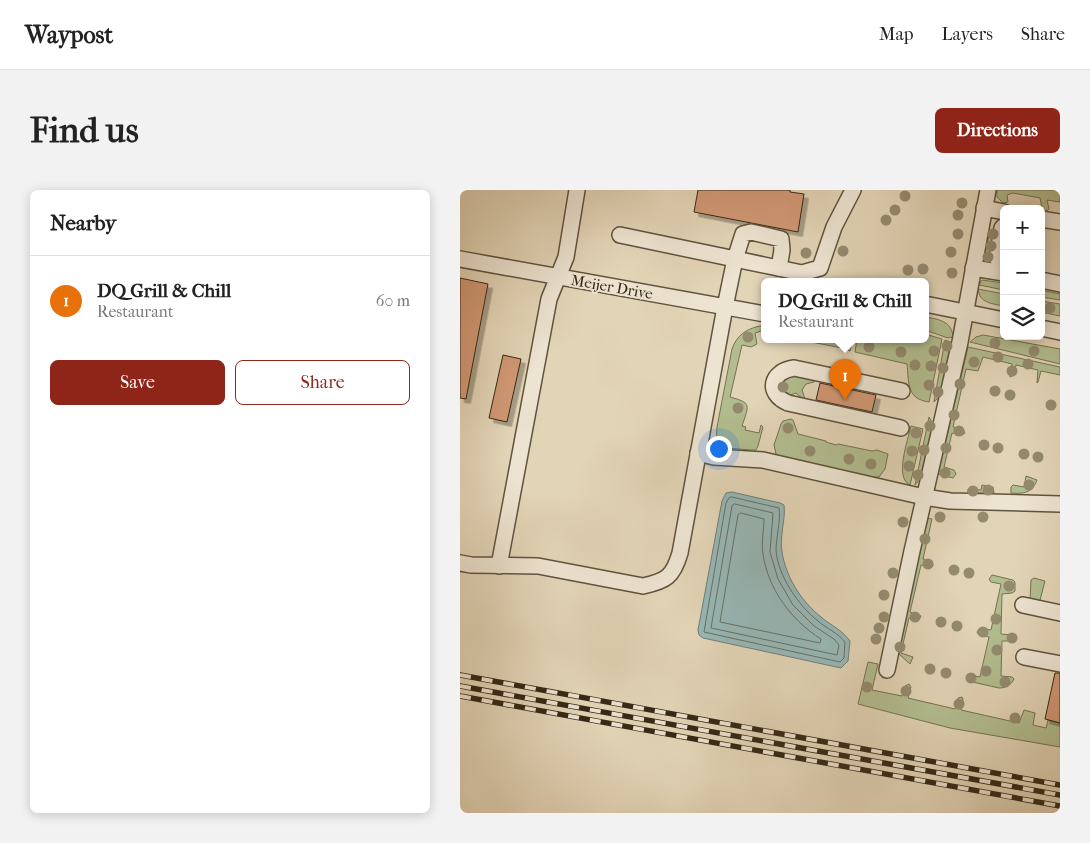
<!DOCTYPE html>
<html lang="en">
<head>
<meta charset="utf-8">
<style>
	body { margin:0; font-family:"IM FELL French Canon",serif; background:#f2f2f2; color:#222 }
	.controls { position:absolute; right:15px; top:15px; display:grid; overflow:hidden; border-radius:8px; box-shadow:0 2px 12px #0003 }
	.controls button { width:45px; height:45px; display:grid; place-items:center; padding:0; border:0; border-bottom:1px solid #e0e0e0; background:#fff; color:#222; font:25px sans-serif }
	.you { position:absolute; left:258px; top:258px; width:18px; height:18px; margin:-12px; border:4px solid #fff; border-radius:50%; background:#1a73e8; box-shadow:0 0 0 8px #1a73e833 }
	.badge { display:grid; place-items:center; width:32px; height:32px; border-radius:50%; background:#8f2418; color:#fff; font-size:16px; font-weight:700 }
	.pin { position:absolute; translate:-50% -41px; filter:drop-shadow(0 1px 2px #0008) }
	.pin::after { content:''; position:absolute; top:26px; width:18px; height:15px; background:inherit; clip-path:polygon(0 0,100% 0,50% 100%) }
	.popup { position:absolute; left:301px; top:88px; width:168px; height:65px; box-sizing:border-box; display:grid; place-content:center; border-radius:8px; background:#fff; filter:drop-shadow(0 1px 4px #0005); font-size:16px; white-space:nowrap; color:#767676 }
	.popup b { font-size:19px; color:#222 }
	.popup::after { content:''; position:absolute; left:50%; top:100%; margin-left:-10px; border:10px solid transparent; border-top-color:#fff }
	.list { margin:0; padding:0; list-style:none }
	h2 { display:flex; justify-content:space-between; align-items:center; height:65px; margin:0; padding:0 20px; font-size:21px }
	h2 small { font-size:16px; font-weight:400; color:#767676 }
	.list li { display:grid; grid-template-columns:32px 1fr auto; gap:15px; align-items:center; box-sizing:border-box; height:90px; padding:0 20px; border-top:1px solid #e0e0e0 }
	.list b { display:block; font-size:19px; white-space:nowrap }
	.list p { margin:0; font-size:16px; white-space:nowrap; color:#767676 }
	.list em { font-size:16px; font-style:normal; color:#767676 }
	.actions { display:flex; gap:10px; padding:15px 20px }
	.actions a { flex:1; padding:11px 0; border:1px solid #8f2418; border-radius:8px; text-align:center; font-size:18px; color:#8f2418 }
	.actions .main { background:#8f2418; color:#fff }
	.icon { flex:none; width:28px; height:28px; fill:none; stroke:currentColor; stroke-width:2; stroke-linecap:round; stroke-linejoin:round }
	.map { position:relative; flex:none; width:600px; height:623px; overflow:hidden; border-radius:8px }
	header { display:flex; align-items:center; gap:30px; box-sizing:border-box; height:70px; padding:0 25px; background:#fff; border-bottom:1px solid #e0e0e0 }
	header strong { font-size:24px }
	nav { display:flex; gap:28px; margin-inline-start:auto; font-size:18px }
	.intro { display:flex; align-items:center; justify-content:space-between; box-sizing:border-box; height:120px; padding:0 30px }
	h1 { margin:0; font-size:35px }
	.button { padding:12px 22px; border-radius:8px; background:#8f2418; color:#fff; font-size:18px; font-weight:700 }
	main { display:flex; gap:30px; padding:0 30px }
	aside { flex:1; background:#fff; border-radius:8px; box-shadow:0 2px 12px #0003 }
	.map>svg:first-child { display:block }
	.green { fill:#b2bd8f; stroke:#747252 }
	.water { fill:#97b7b6; stroke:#707e76 }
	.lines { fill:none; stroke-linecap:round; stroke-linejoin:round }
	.shore { stroke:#667066; stroke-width:1 }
	.building { fill:#d09773; stroke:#352815; filter:url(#shadow) }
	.minor-casing { stroke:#60533d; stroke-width:18 }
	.minor { stroke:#ece3d0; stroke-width:15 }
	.rail-casing { stroke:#352815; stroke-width:5.5 }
	.rail { stroke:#ece3d0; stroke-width:4; stroke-dasharray:11; stroke-linecap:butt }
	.tree { fill:#948a6e }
	.labels { text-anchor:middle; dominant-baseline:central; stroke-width:4; stroke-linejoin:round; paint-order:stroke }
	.street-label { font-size:15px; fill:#352815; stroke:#ece3d0 }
</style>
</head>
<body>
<header>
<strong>Waypost</strong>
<nav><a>Map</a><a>Layers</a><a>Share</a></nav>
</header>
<div class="intro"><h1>Find us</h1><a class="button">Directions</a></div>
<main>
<aside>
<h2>Nearby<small></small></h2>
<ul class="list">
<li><span class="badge" style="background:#e8710a">1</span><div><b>DQ Grill &amp; Chill</b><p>Restaurant</p></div><em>60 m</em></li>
</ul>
<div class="actions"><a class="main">Save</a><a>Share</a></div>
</aside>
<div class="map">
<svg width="600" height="623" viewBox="0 0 600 623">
	<defs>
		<filter id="shadow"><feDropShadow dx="4.5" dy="4.5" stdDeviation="0" flood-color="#0004"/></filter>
	</defs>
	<rect width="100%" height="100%" fill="#e2d4b6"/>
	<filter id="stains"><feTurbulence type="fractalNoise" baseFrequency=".004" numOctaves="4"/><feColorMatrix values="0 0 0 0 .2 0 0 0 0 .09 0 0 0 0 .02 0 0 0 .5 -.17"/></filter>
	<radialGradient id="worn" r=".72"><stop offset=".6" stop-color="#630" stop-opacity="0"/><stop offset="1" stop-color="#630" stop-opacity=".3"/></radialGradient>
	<g class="green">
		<polygon points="537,0 600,0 600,12 587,10 589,19 586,21 582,18 580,8 553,3 547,5 548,12 543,13 537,7"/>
		<polygon points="534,38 537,38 531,73 528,74 524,69 530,41"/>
		<polygon points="522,90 544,93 544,100 519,95"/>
		<path d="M518,99L544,104V116C533,114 519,113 518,99Z"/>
		<polygon points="581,100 600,104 600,110 581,107"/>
		<polygon points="581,111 600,114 600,126 581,122"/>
		<path d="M465,127C478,129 492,131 493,147L488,148L465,140Z"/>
		<path d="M300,136H305V142L301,141L295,143L297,154L291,157L282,155L270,207C292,213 289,215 282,236L286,237L285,240L299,243L301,235L303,237L298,256L296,260H291L266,258L256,254L257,237L272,159C277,145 286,139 300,136Z"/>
		<path d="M465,144L482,149L469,212C446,209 449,192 447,174L395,162L397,149H465Z"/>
		<polygon points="523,145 600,159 600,174 510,152 516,147"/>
		<polygon points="336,149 393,149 390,161 382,158"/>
		<polygon points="485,150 491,152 480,206 474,212"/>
		<polygon points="508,157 600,177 600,185 581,181 578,192 577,193 578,180 556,175 554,185 550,187 552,174 523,167 518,181 506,179 493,237 503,239 505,243 502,245 492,243 484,277 494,280 496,284 493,288 478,284"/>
		<polygon points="323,184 355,186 354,192 346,194 342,200 346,212 336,203 323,208 319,188"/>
		<polygon points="469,227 473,234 460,289 455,295"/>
		<polygon points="331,229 333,230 338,244 366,251 366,252 376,255 378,254 412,261 417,260 428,264 425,279 419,287 409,287 321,267 316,264 314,255 321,234 323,231"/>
		<path d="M451,236L463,239L450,295C434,288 448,250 451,236Z"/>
		<path d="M566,286L577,290C572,303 564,304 551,303V297L553,295L564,297Z"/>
		<polygon points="522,295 533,297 534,303 508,303 508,299 521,300"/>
		<polygon points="468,328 472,329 463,369 472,371 473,376 471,377 461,375 450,422 461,426 459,430 449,428 441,463 453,467 450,474 439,464 438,456"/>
		<path d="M532,385L553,390L555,392V401L552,403L542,404L541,444L552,445L554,449L552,451H542L541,486L552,487L554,489C551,495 546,498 539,498L508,491L506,489L509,485L520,487L529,447L518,444L517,442L520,438L531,440L541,394L531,392L529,389Z"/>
		<polygon points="574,388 585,391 579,414 570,410 571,390"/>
		<polygon points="408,472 418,474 412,500 442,506 445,496 449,494 451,497 448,508 495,519 498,508 502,507 503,509 501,520 559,533 564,520 575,523 573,535 586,538 588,530 600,533 600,557 490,538 398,514"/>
	</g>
	<path class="water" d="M272,302L320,313L324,315C326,330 319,346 322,362C326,387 341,411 361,427C373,437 380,438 390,451L388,471L381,478L243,448L239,445L238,440L262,311L266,303Z"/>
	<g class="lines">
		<g class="shore">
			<path d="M272,307L319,318C321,330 316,347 316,360C318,386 338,415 358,431C367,439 377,442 385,452L384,468L380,472L244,442L266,313L269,308Z"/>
			<polygon points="275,314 313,323 310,362 318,389 333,415 354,436 374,449 379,455 377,465 251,438 272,316"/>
			<path d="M281,323L304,329C304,340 301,353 303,364C308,399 331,430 361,449L360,453L260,432L278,325Z"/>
		</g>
	</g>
	<g class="building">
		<polygon points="238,0 330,0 330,2 344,4 338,42 234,22"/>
		<polygon points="0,88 28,94 6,209 0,208"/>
		<polygon points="43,165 61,169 47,232 29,228"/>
		<polygon points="360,193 416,205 412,222 356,210"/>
		<polygon points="595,483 600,483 600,533 585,529"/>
	</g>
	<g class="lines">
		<g class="minor-casing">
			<g id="minor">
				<polyline points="524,18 544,22"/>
				<polyline points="581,29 600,32"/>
				<polyline points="544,36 542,38 537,68 544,82"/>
				<polyline points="160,45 342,83 360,78 374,37 393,0"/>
				<polyline points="0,69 305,124"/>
				<polyline points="513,78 544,83"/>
				<polyline points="581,90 600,94"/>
				<polyline points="465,114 544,130"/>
				<polyline points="581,138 600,142"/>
				<path d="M441,238L328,213C305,203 311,181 334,178L442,201"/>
				<polyline points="238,263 254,267 303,270 464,307 490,311 600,314"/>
				<path d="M0,373L11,375L78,376L183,396C206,391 213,387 220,363L265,117L275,69L283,44L291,42L321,49L322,60L319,78"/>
				<polyline points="39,376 89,109 106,67 117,0"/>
				<polyline points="563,415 600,423"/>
				<polyline points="564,467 600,474"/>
				<polyline points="427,480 452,361 500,152 528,0"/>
			</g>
		</g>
		<use href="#minor" class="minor"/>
		<g class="rail-casing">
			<g id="rail">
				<polyline points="0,485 600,595"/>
				<polyline points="0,496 600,605"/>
				<polyline points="0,506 600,616"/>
			</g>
		</g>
		<use href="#rail" class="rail"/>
	</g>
	<g class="tree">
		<circle cx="445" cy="6" r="5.5"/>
		<circle cx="502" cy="13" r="5.5"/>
		<circle cx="435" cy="20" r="5.5"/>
		<circle cx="498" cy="25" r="5.5"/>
		<circle cx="426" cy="30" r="5.5"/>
		<circle cx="498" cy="44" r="5.5"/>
		<circle cx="533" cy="44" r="5.5"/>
		<circle cx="531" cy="56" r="5.5"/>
		<circle cx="383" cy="61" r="5.5"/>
		<circle cx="491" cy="62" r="5.5"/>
		<circle cx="346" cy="63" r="5.5"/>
		<circle cx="528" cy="67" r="5.5"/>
		<circle cx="463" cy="79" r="5.5"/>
		<circle cx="448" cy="80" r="5.5"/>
		<circle cx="492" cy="83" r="5.5"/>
		<circle cx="590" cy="118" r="5.5"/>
		<circle cx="288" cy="147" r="5.5"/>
		<circle cx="535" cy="153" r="5.5"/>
		<circle cx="487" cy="156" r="5.5"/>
		<circle cx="409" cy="157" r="5.5"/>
		<circle cx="474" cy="161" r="5.5"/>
		<circle cx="574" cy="161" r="5.5"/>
		<circle cx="441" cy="162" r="5.5"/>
		<circle cx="538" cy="167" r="5.5"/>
		<circle cx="514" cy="172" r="5.5"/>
		<circle cx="568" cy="174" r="5.5"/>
		<circle cx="455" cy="175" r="5.5"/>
		<circle cx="471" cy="176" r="5.5"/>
		<circle cx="483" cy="178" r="5.5"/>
		<circle cx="552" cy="181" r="5.5"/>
		<circle cx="500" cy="194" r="5.5"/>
		<circle cx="469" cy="195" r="5.5"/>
		<circle cx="323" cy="197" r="5.5"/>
		<circle cx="535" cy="201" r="5.5"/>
		<circle cx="478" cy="202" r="5.5"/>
		<circle cx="550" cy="205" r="5.5"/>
		<circle cx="591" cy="215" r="5.5"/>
		<circle cx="278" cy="218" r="5.5"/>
		<circle cx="494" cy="225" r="5.5"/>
		<circle cx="470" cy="236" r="5.5"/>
		<circle cx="328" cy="238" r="5.5"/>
		<circle cx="499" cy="241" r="5.5"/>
		<circle cx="456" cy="243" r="5.5"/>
		<circle cx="524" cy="255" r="5.5"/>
		<circle cx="486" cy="258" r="5.5"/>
		<circle cx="538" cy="258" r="5.5"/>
		<circle cx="464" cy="260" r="5.5"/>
		<circle cx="350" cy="261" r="5.5"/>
		<circle cx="452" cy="261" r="5.5"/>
		<circle cx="564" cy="264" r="5.5"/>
		<circle cx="578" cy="267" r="5.5"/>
		<circle cx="389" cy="269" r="5.5"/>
		<circle cx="411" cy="274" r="5.5"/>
		<circle cx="449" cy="276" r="5.5"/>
		<circle cx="485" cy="283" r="5.5"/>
		<circle cx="458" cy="285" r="5.5"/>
		<circle cx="569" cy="295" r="5.5"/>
		<circle cx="528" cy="300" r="5.5"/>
		<circle cx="513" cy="301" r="5.5"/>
		<circle cx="480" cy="327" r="5.5"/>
		<circle cx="523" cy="327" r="5.5"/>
		<circle cx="443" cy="332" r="5.5"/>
		<circle cx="465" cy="349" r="5.5"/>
		<circle cx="468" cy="374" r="5.5"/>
		<circle cx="494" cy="380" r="5.5"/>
		<circle cx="433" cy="383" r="5.5"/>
		<circle cx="509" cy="383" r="5.5"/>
		<circle cx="549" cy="396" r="5.5"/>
		<circle cx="424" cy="405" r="5.5"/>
		<circle cx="424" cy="427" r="5.5"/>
		<circle cx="455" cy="427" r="5.5"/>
		<circle cx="536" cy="429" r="5.5"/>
		<circle cx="481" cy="432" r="5.5"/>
		<circle cx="497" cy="436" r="5.5"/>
		<circle cx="419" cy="438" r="5.5"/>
		<circle cx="523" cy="442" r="5.5"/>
		<circle cx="552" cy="448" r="5.5"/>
		<circle cx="416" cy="449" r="5.5"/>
		<circle cx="440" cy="457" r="5.5"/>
		<circle cx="537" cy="460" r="5.5"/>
		<circle cx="470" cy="479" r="5.5"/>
		<circle cx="526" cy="481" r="5.5"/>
		<circle cx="486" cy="483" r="5.5"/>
		<circle cx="511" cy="488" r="5.5"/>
		<circle cx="545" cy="492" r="5.5"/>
		<circle cx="407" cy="497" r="5.5"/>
		<circle cx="446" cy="501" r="5.5"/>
		<circle cx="499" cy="514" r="5.5"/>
		<circle cx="555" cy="528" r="5.5"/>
	</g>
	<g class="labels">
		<g class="street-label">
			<text transform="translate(152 97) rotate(10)">Meijer Drive</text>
		</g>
	</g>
	<rect width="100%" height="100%" filter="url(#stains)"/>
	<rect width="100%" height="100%" fill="url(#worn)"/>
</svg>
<div class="controls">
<button>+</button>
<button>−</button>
<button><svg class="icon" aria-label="layers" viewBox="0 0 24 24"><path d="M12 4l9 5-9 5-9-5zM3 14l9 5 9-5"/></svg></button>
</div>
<div class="you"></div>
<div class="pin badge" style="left:385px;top:210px;background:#e8710a">1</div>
<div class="popup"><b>DQ Grill &amp; Chill</b>Restaurant</div>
</div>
</main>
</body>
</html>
